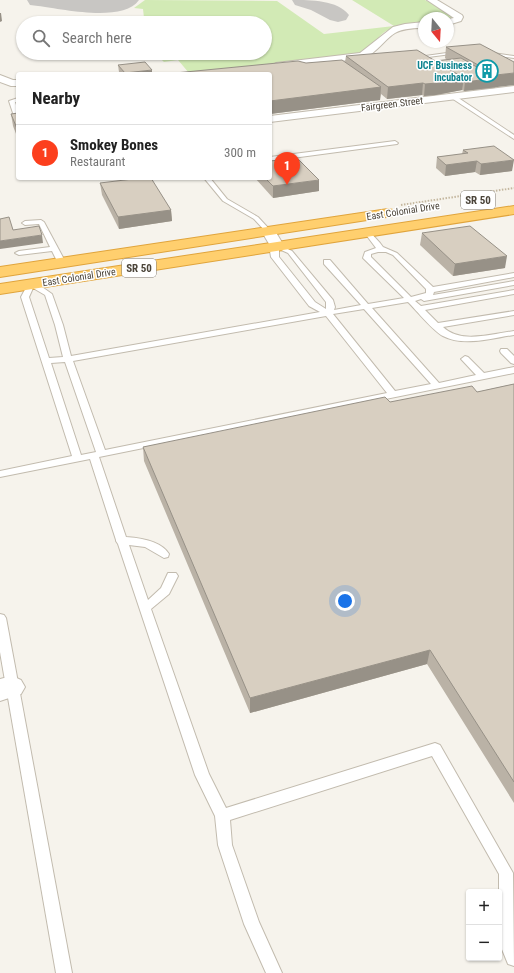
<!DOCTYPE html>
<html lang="en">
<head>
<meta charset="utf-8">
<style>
	body { margin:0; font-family:"Roboto Condensed",sans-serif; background:#f2f2f2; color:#222 }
	.controls { position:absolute; right:12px; bottom:12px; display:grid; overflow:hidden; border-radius:4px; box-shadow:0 1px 3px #0004 }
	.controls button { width:36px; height:36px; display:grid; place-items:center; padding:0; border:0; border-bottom:1px solid #e0e0e0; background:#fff; color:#222; font:20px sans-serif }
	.compass { position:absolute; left:418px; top:12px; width:36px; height:36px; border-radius:50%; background:#fff; box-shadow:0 1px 3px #0004; rotate:162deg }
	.you { position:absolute; left:345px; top:601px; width:14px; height:14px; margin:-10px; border:3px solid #fff; border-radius:50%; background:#1a73e8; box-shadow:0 0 0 6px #1a73e833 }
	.badge { display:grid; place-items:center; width:26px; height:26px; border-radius:50%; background:#fc3f1d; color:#fff; font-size:13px; font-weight:700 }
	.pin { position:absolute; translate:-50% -33px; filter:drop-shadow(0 1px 2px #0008) }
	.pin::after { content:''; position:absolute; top:21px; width:14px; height:12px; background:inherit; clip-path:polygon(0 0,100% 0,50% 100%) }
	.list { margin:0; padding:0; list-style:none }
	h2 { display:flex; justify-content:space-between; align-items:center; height:52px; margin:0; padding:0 16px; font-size:17px }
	h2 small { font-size:13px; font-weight:400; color:#767676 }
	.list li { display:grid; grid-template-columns:26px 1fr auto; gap:12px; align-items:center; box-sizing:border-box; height:56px; padding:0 16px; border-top:1px solid #e0e0e0 }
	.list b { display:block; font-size:15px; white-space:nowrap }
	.list p { margin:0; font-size:13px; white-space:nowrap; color:#767676 }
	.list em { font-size:13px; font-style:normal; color:#767676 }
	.icon { flex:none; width:22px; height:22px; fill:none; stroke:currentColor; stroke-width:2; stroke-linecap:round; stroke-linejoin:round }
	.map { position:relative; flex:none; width:514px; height:973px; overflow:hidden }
	.search { position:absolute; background:#fff; box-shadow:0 1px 3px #0004; left:16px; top:16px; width:256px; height:44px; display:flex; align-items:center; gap:10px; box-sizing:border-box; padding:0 14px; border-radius:22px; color:#767676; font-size:15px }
	.panel { position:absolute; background:#fff; box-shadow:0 1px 3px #0004; left:16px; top:72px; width:256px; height:108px; border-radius:4px }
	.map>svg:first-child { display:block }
	.green { fill:#d2eab5 }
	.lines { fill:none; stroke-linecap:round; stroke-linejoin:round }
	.taxiway { fill:#c8c6c3; fill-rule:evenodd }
	.lane-casing { stroke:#c2bbae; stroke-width:2 }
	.street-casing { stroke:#c2bbae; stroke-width:2 }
	.highway-casing { stroke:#e0a43c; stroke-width:2 }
	.path { stroke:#c4b79f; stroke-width:2; stroke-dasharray:1.5 1.5; stroke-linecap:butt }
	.lane { fill:#fff; fill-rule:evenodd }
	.street { fill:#fff; fill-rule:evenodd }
	.highway { fill:#ffcf6e; fill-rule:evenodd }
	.wall { fill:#bab2a6 }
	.shaded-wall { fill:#979187 }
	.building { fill:#d8cfc1; stroke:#979187 }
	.labels { text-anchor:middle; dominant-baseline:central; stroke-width:3; stroke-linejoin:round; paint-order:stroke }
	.far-culture-label { font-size:10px; font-weight:bold; fill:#0d838f; stroke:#fff; text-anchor:end }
	.far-street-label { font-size:10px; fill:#4b4439; stroke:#fff }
	.shield { fill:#fff; stroke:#817c74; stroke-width:1 }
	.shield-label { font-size:11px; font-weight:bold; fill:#4b4439 }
</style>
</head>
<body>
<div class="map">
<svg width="514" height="973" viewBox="0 0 514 973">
	<rect width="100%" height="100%" fill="#f6f3ec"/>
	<path class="green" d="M145,0L277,1L324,34L394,26L352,0H425L451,13L455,17L448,21V18H424V24C411,26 392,25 382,34C376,40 372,48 365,53L185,74L189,73L178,60L164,62L161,59L223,53H265V23H146L144,18L143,9L134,8Z"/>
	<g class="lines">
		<g class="taxiway">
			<path d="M27,0H139C123,23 62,9 38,6L30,5Z"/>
			<path d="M292,0C312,0 337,0 349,15L346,20L338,22L330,20L311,10L295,5Z"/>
		</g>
		<g class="lane-casing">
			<g id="lane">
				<polygon points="461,51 459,53 413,59 411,58"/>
				<polygon points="486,52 514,56 514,58 484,54"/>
				<polygon points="450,95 454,95 514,135 514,139 450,97"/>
				<polygon points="18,98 18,102 15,102 18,111 18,121 15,119 9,101"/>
				<polygon points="395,141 398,143 397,144 270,161 270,157"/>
				<polygon points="204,178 210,178 227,199 258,217 271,231 271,233 267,233 254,219 223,201"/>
				<polygon points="41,220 44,222 66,263 65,265 59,265 52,251 19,255 15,253 19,251 50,247 39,224 25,225 22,223 25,221"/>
				<path d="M365,231H369L380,243L383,247L397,253L433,287L514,273V277L434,292L433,295L514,281V285L424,301L421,299L415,301L421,306L514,290V294L425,310L438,323L514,311V315L443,327C460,344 492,334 514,331V335C492,338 464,347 443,336C433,331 417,311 408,302L372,308L439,383L476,375L461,359L465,356L468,357L484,373L514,367V373L99,457L126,537C141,538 161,541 169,554L168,557L164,558L145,547L129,545L148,600L161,588L168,573H176L178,576L169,594L151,609L209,774L226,808L435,743L440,745L513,873L514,966L508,964L499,942V874L432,756L230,820L232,845L259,922L282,973H266L244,924L218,845L215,816L195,775L118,544L116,541V540L90,459L0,477V471L72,456L21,297L29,282H35L52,294L63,325L71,356L320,312L309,306L271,257L270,251L275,245L277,244L292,251L333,300L335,307L334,310L361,305L324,264V260H330L368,304L404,298L363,258L365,252L376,248L364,232ZM279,249L288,253L326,302V309L315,302L279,257ZM378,252H386L393,255L426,289V293L411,297L371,257V254ZM33,288L45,295L55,325L63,357L49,358L29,297ZM364,309L431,384L395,391L333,314ZM326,316L387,393L105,450L73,361ZM65,362L96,452L81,455L51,363Z"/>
				<polygon points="501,349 507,349 514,356 514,364 511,363 501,353 500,351"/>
				<polygon points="0,614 4,615 6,618 72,973 56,973 0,652"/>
			</g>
		</g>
		<g class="street-casing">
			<g id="street">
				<polygon points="427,0 437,0 462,15 463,17 461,21 448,25 448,19 454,18"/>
				<path d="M424,22V28C415,28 404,28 395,33C384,40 377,52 365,58L276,69L271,66L276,63L360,53L393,27L405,24Z"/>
				<polygon points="0,75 13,80 18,80 18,86 11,86 0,82"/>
				<polygon points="514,86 514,92 270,122 270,116"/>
				<polygon points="269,228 274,229 284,246 282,249 277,250 272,249 262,232 264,229"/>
				<polygon points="12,676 21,680 25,687 21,694 0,701 0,679"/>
			</g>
		</g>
		<g class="highway-casing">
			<g id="highway">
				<polygon points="514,206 514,214 0,294 0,284"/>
				<polygon points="388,209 393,210 395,213 393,216 0,277 0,267"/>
			</g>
		</g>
		<polyline class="path" points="401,205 514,188"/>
		<use href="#lane" class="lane"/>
		<use href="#street" class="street"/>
		<use href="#highway" class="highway"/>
	</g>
	<g class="wall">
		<polygon points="446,47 514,62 495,88 464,91 462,90 436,95 424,96 422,95 387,99 381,94 380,100 270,114 270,74 175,74 175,73 306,63 345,62 346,56 435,61 447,60 445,58"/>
		<polygon points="156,53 218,53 218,54 161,59"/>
		<polygon points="118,65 152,74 120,74 119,72"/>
		<polygon points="18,113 18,139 13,126 11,114"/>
		<polygon points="463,150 512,171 480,175 475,172 445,176 436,168 437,157 462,154"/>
		<polygon points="255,178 270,178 319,191 273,198"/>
		<polygon points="100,183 171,210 172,221 119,229 102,195"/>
		<polygon points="422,233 505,268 453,276 420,245"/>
		<polygon points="514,384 514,803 427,664 250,713 144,461 143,447 390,402 477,392"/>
	</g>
	<g class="shaded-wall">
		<polygon points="0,13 1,13 2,21 0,22"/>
		<polygon points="161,53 218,53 218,54 161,59"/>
		<polygon points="152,70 152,74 125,74 125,73"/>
		<polygon points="514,73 514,85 464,91 465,82 496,78 496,75"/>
		<polygon points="464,78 462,90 436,95 424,96 425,84"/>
		<polygon points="423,83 422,95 387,99 388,87"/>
		<polygon points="381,87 380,100 270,114 270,101"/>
		<polygon points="514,160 512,171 480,175 481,164"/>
		<polygon points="477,161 475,172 445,176 446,165"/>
		<polygon points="319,180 319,191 273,198 273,186"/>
		<polygon points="171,210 172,221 119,229 118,217"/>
		<polygon points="42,235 43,243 0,249 0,241"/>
		<polygon points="507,256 505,268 453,276 455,264"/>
		<polygon points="430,650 427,664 250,713 250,698"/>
	</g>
	<g class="building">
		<polygon points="480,44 514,62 514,73 496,75 446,47"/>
		<polygon points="417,50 464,78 437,83 425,84 423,83 388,87 346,56"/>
		<polygon points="461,58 496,78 465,82 463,81 464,78 435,61"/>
		<polygon points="342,60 381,87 270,101 270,74 176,74 175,73 298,61 306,63"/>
		<polygon points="145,62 152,70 125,73 118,65"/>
		<polygon points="18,113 18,131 11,114"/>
		<polygon points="494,146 514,160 481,164 477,161 446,165 437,157 468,153 463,150"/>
		<polygon points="297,158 319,180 273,186 265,178 270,178 270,161"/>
		<polygon points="141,178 151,178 171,210 118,217 100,183"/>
		<polygon points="9,217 13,230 39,226 42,235 0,241 0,219"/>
		<polygon points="470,226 507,256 455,264 422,233"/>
		<polygon points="514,384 514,782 430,650 250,698 143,447 385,397 390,402 472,386 477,392"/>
	</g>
	<defs>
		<g id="building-ring" transform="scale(1.15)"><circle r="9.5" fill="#fff" stroke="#0f9aa8" stroke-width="1.5"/><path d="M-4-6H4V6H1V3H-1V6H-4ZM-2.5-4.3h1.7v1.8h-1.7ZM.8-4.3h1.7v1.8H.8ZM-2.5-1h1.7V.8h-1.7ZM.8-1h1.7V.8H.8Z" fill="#0f9aa8"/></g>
	</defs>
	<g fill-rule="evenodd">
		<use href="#building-ring" x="487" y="71"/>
	</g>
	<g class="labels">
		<g class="far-culture-label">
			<text x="472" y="65">UCF Business<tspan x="472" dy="12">incubator</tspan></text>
		</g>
		<g class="far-street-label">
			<text transform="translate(392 104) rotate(-7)">Fairgreen Street</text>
			<text transform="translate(403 211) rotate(-9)">East Colonial Drive</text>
			<text transform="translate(79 277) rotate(-9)">East Colonial Drive</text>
		</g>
		<g class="shield">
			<rect x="461" y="191" width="34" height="18" rx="3"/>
			<rect x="122" y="259" width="34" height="18" rx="3"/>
		</g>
		<g class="shield-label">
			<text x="478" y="200">SR 50</text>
			<text x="139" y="268">SR 50</text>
		</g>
	</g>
</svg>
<div class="controls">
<button>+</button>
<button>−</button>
</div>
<svg class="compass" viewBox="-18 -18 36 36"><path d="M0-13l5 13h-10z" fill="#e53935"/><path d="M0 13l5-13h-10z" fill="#767676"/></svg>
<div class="you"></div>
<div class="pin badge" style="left:287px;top:185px">1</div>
<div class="search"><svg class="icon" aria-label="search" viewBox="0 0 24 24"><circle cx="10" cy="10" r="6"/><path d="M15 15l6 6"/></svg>Search here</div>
<section class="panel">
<h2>Nearby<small></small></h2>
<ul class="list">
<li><span class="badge">1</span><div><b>Smokey Bones</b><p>Restaurant</p></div><em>300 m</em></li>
</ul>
</section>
</div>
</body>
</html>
